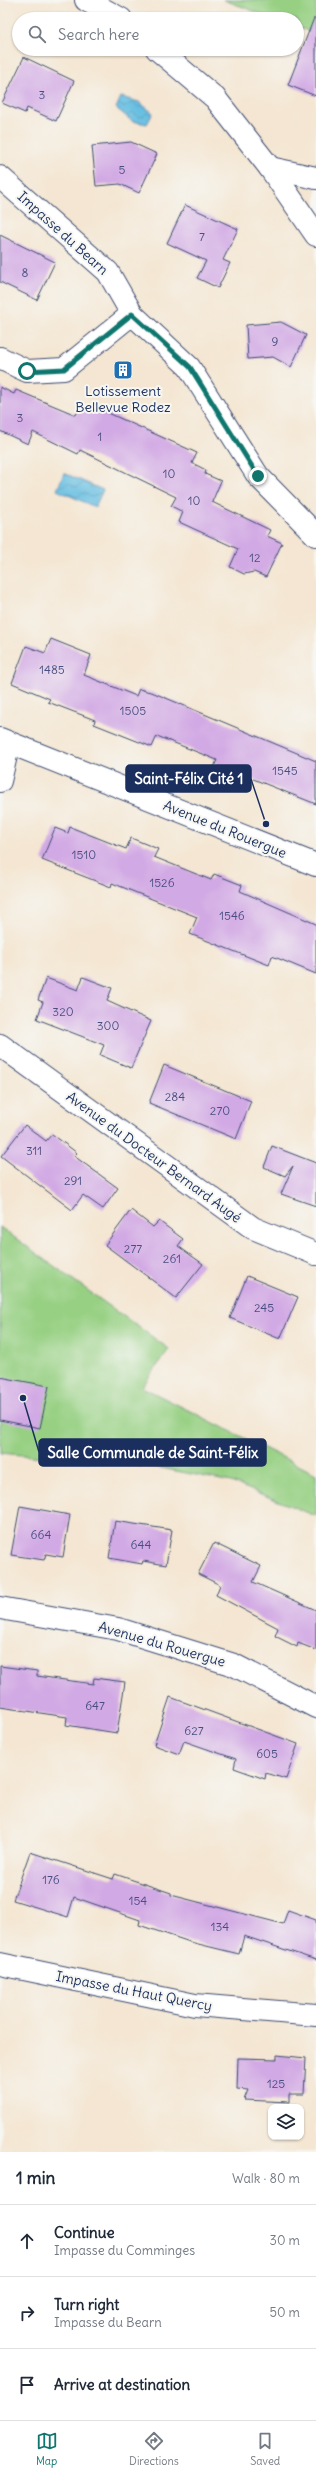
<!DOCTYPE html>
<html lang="en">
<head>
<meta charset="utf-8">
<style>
	body { margin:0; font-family:Delius,sans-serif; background:#f6f6f7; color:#1f2937 }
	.controls { position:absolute; right:12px; bottom:12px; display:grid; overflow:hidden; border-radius:8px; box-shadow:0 1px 3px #0004 }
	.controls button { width:36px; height:36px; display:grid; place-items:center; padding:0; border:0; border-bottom:1px solid #e0e1e3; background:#fff; color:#1f2937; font:20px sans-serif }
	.stop { position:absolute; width:12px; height:12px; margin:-9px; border:3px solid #0f766e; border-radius:50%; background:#fff }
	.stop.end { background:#0f766e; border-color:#fff; box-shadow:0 1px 4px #0008 }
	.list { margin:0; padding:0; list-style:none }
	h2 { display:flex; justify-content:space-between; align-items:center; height:52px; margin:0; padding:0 16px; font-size:17px }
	h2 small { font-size:13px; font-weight:400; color:#747a83 }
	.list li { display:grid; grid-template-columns:26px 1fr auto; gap:12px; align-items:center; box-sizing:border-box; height:72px; padding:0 16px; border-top:1px solid #e0e1e3 }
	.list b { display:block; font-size:15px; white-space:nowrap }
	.list p { margin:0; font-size:13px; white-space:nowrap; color:#747a83 }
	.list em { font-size:13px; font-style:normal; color:#747a83 }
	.icon { flex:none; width:22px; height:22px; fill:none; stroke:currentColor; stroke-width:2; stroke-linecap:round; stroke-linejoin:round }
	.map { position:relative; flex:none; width:316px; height:2152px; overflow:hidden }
	.search { position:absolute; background:#fff; box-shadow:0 1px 3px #0004; left:12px; right:12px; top:12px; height:44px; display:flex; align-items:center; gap:10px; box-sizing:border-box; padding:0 14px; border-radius:22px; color:#747a83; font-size:15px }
	.sheet { height:268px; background:#fff }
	nav { display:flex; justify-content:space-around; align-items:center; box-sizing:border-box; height:56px; border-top:1px solid #e0e1e3; background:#fff; font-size:11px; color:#747a83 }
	nav a { display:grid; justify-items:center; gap:2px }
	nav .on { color:#0f766e }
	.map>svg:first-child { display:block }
	.green { fill:#97d083; stroke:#598070 }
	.water { fill:url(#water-waves); stroke:#4076a0 }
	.building { fill:#d1a9e4 }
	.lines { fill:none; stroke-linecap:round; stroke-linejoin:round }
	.minor-casing { stroke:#3c4a6f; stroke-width:24 }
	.minor { stroke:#fff; stroke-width:22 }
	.route { stroke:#0f766e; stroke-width:5 }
	.labels { text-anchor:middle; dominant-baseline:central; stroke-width:4; stroke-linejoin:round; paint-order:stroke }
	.number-label { font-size:12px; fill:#484e80 }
	.street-label { font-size:14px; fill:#1b2f5e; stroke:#f6f6f2 }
	.poi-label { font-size:14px; fill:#1b2f5e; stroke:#f6f6f2 }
	.leader { fill:none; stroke:#1b2f5e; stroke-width:1.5 }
	.callout-dot { fill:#1b2f5e; stroke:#f6f6f2; stroke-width:1.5 }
	.callout { fill:#1b2f5e; stroke:#1b2f5e; stroke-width:1.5 }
	.callout-label { font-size:15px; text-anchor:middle; font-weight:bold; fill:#fff }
</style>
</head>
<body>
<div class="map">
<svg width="316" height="2152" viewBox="0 0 316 2152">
	<defs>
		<pattern id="water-waves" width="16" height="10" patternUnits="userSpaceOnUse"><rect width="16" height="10" fill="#64bde1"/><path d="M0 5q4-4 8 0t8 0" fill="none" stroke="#529aba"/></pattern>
	</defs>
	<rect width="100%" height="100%" fill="#f6f6f2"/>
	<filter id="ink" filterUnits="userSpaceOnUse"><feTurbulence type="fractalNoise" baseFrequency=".025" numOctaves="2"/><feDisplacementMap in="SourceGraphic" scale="8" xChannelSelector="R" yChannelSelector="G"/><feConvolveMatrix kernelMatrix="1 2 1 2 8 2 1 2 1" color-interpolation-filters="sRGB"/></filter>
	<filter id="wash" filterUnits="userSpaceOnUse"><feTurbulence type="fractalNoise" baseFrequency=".012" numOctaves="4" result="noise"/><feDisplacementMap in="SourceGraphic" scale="16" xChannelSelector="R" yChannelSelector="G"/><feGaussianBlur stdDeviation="0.9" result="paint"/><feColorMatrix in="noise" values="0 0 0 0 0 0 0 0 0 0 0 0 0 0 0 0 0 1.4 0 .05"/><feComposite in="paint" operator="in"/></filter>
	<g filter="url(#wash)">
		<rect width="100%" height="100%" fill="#f4e6d2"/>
		<g class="green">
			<polygon points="224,0 316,0 316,34 297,27 297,19 275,19"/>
			<polygon points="0,1227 169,1349 142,1387 316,1474 316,1516 231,1482 161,1468 0,1453"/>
		</g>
		<g class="water">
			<polygon points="121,97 139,102 153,113 147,124 132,121 116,108"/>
			<polygon points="64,473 103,490 95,507 57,490"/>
		</g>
		<g id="blocks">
			<g class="building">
				<polygon points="314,18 316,18 316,96 288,85"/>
				<polygon points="24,57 74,81 56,121 27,108 25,113 2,103"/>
				<polygon points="131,142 157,154 139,193 120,184 96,186 92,146"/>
				<polygon points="185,205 238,229 223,260 230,263 218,288 197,278 206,261 167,243"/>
				<polygon points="0,235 55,262 37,300 0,282"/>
				<polygon points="281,322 306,335 291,367 273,357 248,359 246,325"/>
				<polygon points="0,387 14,394 16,390 76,415 81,406 93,411 95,407 197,453 192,463 206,470 205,474 221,481 212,502 270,530 267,536 282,543 266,577 254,572 244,574 230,567 238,549 179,522 183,512 171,506 176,497 80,450 78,454 33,432 28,444 0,431"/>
				<polygon points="51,639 91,655 84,675 136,696 139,689 154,693 316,761 316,804 238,773 233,786 210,777 217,760 157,736 152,747 94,724 95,720 48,702 50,699 12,683 26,646 45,653"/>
				<polygon points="70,827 126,849 131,838 158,849 154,857 211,880 214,874 242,885 240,891 316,924 316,974 272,956 269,965 190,934 197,917 112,883 111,887 42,860 55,828 68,833"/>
				<polygon points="83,977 112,988 107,1001 151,1021 131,1068 100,1055 104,1045 37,1019 43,1002 38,1000 46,978 78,990"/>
				<polygon points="164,1065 251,1101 236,1139 149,1103"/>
				<polygon points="25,1125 46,1141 52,1134 77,1153 74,1156 118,1188 103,1209 83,1195 72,1210 1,1156"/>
				<polygon points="272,1146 316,1163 316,1206 281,1194 293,1166 285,1176 264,1167"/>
				<polygon points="131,1210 153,1227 159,1221 183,1239 178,1246 203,1264 176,1298 105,1245"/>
				<polygon points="247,1276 298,1297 280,1339 230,1318"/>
				<polygon points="0,1377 49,1386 40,1428 0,1420"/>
				<polygon points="20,1506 70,1515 63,1557 46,1554 44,1560 11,1555"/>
				<polygon points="115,1521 172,1530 166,1565 143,1561 142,1564 109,1558"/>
				<polygon points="214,1543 261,1566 253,1582 316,1610 316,1650 298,1643 297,1647 275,1636 278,1628 216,1595 220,1585 198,1574"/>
				<polygon points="0,1666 37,1671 37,1676 93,1684 94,1678 125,1682 117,1733 66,1725 67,1717 0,1707"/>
				<polygon points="170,1697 298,1744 286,1779 266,1773 265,1779 234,1768 236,1759 184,1741 179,1754 154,1745"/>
				<polygon points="30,1852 113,1879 115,1874 171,1893 171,1895 283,1924 288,1910 316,1920 316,1960 244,1936 239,1954 190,1942 139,1925 140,1920 74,1897 68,1917 13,1900"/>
				<polygon points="277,2055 306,2058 304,2094 289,2094 289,2102 244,2100 248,2090 237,2089 238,2058 277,2059"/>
			</g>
		</g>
	</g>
	<g filter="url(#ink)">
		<use href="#blocks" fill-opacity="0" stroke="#3c4a6f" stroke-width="1"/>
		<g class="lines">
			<g class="minor-casing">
				<g id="minor">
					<polyline points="86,0 121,19"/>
					<polyline points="157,49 215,98 270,168 316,235"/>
					<polyline points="270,168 316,178"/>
					<polyline points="0,177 108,272 132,314 189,367 258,476 316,535"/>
					<polyline points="0,358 27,371 64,369 132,314"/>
					<polyline points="0,739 316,865"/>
					<polyline points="0,781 9,743"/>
					<polyline points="0,1045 253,1228 316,1254"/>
					<polyline points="0,1608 118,1629 234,1665 316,1707"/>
					<polyline points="0,1964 195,2005 316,2015"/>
				</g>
			</g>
			<use href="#minor" class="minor"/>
		</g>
	</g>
	<g class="lines" filter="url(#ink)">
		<polyline class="route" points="27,371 64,369 132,314 190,367 258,476"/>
	</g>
	<defs>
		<g id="building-square" transform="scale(1)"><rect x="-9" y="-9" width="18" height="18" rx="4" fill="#1f6fb2" stroke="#f6f6f2"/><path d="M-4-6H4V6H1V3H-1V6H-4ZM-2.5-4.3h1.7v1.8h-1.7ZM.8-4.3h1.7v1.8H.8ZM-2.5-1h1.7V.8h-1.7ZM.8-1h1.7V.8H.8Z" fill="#fff"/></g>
	</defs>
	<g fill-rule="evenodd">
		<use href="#building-square" x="123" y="370"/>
	</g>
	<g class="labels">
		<g class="number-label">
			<text x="42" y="94">3</text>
			<text x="122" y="169">5</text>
			<text x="202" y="236">7</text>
			<text x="25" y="272">8</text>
			<text x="275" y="341">9</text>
			<text x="20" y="417">3</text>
			<text x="100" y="436">1</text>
			<text x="169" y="473">10</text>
			<text x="194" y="500">10</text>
			<text x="255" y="557">12</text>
			<text x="52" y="669">1485</text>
			<text x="133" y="710">1505</text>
			<text x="285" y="770">1545</text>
			<text x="84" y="854">1510</text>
			<text x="162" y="882">1526</text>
			<text x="232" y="915">1546</text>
			<text x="63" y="1011">320</text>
			<text x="108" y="1025">300</text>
			<text x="175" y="1096">284</text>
			<text x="220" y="1110">270</text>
			<text x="34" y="1150">311</text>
			<text x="73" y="1180">291</text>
			<text x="133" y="1248">277</text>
			<text x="172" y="1258">261</text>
			<text x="264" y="1307">245</text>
			<text x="41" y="1534">664</text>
			<text x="141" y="1544">644</text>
			<text x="95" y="1705">647</text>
			<text x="194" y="1730">627</text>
			<text x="267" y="1753">605</text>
			<text x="51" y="1879">176</text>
			<text x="138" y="1900">154</text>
			<text x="220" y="1926">134</text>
			<text x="276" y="2083">125</text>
		</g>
		<g class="street-label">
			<text transform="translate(63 233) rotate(42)">Impasse du Bearn</text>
			<text transform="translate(225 829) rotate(22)">Avenue du Rouergue</text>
			<text transform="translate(154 1157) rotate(36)">Avenue du Docteur Bernard Augé</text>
			<text transform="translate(162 1644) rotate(16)">Avenue du Rouergue</text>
			<text transform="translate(134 1991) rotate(11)">Impasse du Haut Quercy</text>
		</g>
		<g class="poi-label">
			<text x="123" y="391">Lotissement<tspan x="123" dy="16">Bellevue Rodez</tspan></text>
		</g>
	</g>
	<path class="leader" d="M266 824L251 779M23 1398L39 1452"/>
	<g class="callout-dot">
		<circle cx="266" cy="824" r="4"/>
		<circle cx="23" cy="1398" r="4"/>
	</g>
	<g class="callout">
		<rect x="126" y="765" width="125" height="27" rx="4"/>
		<rect x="39" y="1439" width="227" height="27" rx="4"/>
	</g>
	<g class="callout-label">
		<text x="189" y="784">Saint-Félix Cité 1</text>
		<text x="153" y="1458">Salle Communale de Saint-Félix</text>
	</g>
</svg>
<div class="controls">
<button><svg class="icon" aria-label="layers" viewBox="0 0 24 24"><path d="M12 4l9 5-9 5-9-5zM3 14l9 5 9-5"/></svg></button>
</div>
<div class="stop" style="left:27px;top:371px"></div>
<div class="stop end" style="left:258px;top:476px"></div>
<div class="search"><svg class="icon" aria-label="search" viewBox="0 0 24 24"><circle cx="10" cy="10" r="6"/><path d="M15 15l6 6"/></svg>Search here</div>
</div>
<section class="sheet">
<h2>1 min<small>Walk · 80 m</small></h2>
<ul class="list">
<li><svg class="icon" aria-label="ahead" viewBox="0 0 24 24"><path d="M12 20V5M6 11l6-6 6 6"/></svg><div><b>Continue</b><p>Impasse du Comminges</p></div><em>30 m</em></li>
<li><svg class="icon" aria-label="right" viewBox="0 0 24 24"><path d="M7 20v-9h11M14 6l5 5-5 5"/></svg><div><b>Turn right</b><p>Impasse du Bearn</p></div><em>50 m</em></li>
<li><svg class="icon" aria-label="arrive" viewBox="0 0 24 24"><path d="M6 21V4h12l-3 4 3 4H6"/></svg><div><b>Arrive at destination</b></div></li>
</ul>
</section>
<nav>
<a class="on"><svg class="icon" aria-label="map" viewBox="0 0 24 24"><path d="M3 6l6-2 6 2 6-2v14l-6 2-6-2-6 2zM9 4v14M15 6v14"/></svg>Map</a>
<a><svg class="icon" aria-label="directions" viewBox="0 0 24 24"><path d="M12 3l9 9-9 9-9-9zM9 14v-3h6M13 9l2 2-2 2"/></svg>Directions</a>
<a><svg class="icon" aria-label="saved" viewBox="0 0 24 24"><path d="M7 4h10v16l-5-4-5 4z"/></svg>Saved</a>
</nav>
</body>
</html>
